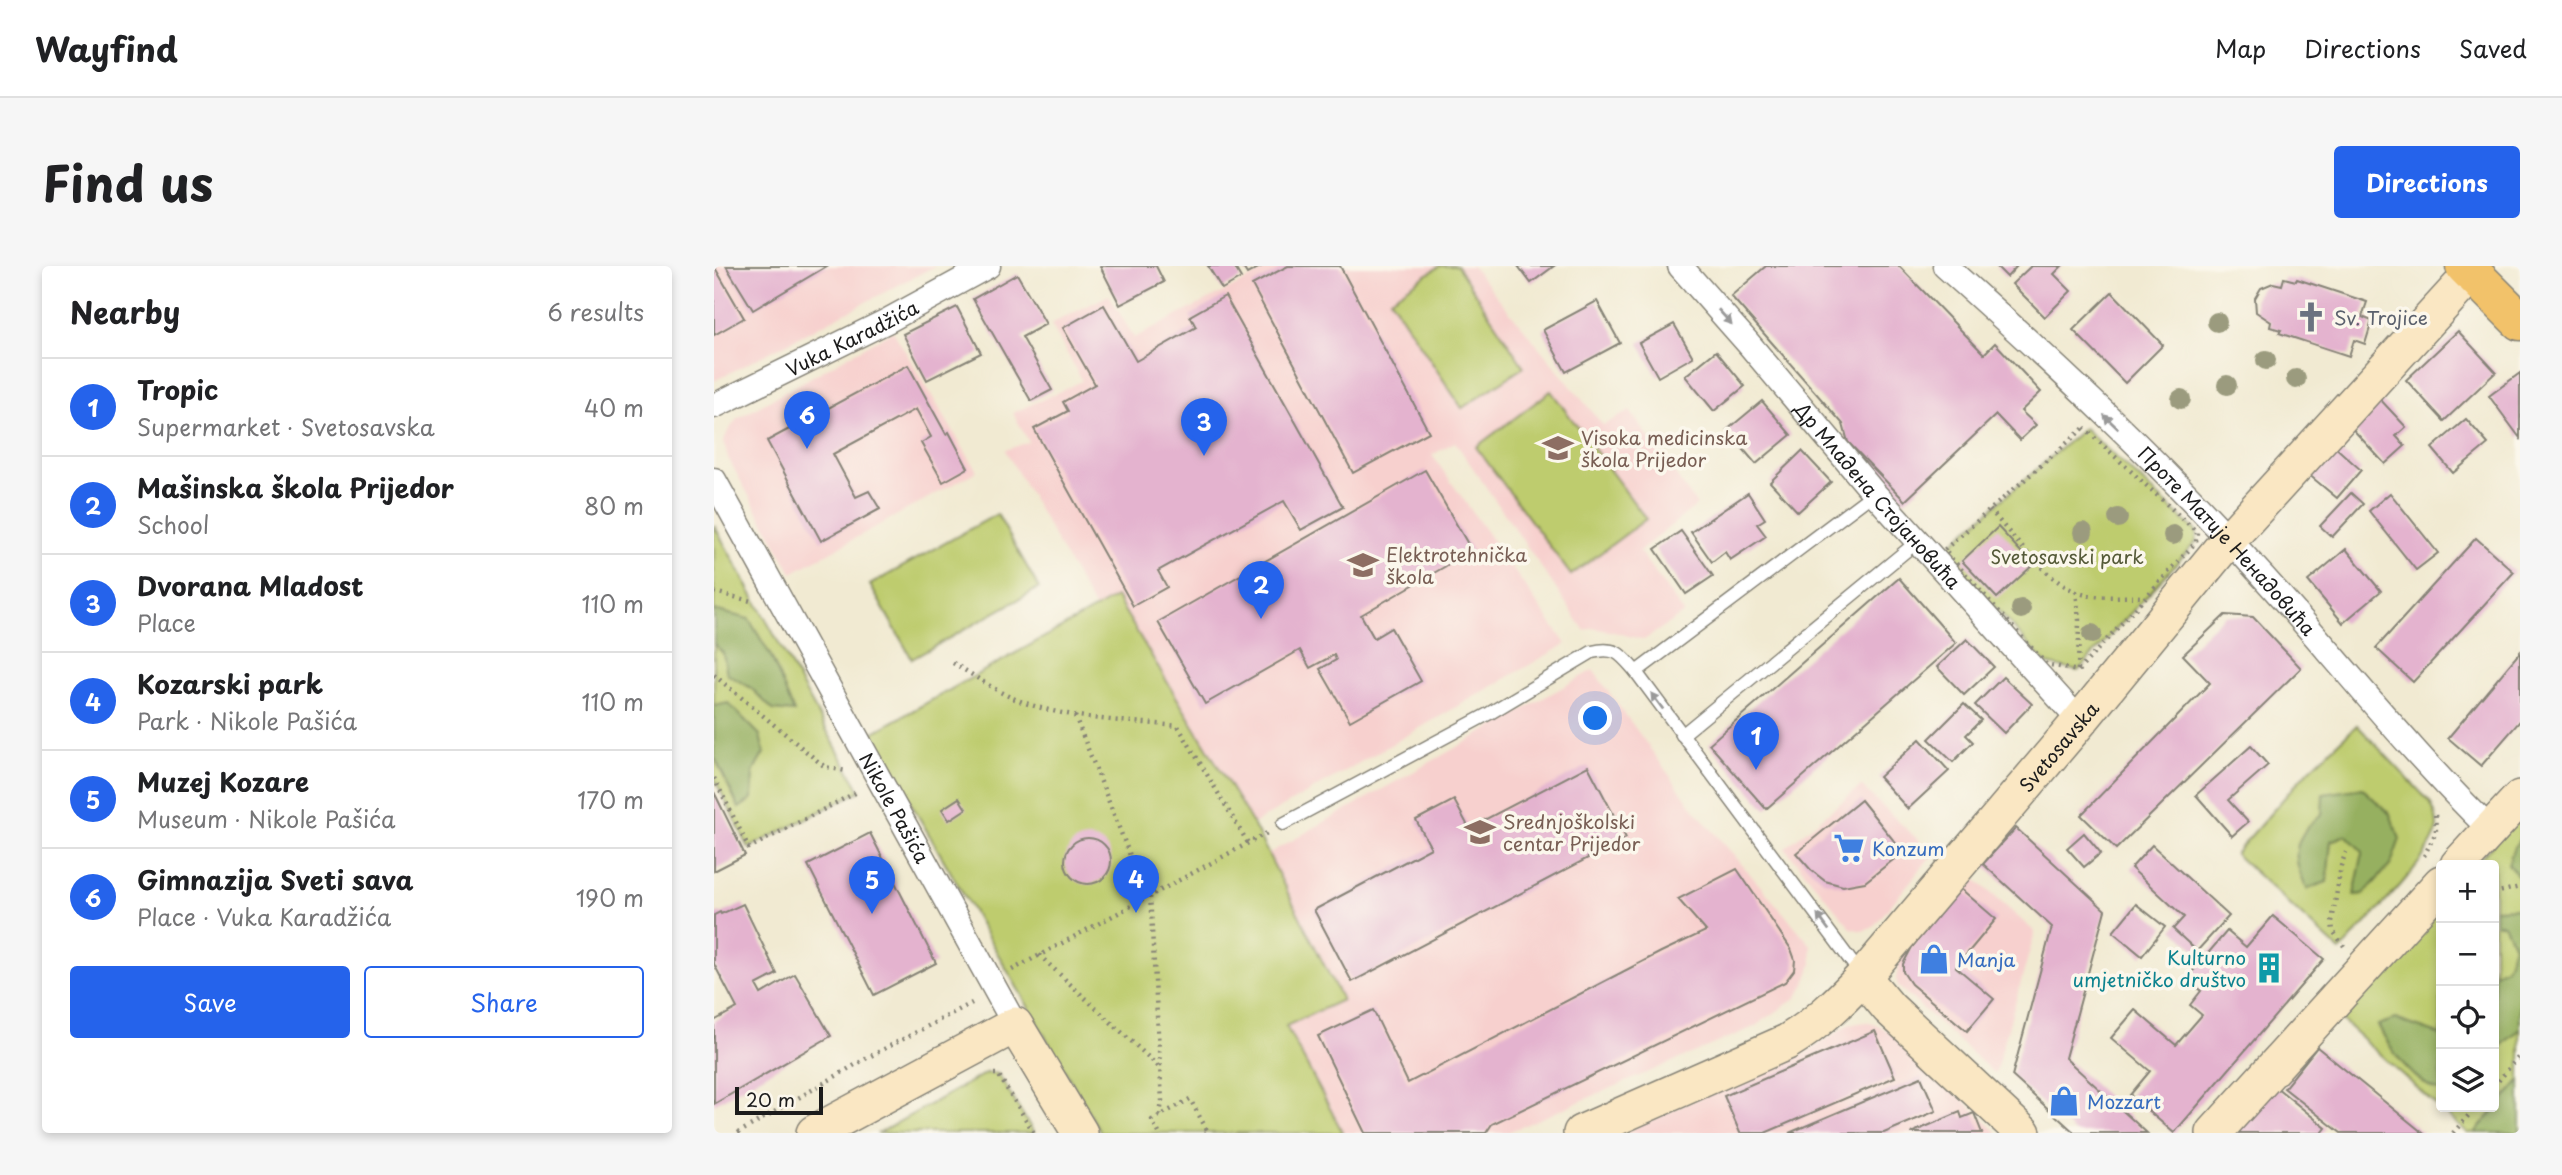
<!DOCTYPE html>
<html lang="en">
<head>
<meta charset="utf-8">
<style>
	body { margin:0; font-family:"Playpen Sans",sans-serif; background:#f6f6f6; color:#202124 }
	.controls { position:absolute; right:21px; bottom:21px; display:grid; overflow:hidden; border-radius:7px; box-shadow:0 4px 10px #0003 }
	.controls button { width:63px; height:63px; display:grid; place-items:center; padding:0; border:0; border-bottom:2px solid #e0e0e0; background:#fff; color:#202124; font:35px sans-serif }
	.scale { position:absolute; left:21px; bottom:18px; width:88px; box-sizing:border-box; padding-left:7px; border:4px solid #1c1c1c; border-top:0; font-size:19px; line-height:24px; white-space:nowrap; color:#1c1c1c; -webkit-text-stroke:5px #fbf7ec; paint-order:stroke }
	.you { position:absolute; left:882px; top:453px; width:24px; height:24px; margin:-18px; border:5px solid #fff; border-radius:50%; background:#1a73e8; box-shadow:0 0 0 10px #1a73e833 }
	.badge { display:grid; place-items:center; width:46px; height:46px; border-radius:50%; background:#2563eb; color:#fff; font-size:23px; font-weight:700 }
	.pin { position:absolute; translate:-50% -58px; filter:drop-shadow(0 2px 4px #0008) }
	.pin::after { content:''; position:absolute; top:37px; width:24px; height:21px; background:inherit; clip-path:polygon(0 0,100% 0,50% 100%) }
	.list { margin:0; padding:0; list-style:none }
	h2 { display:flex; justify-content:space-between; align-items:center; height:91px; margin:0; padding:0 28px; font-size:30px }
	h2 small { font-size:23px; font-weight:400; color:#757577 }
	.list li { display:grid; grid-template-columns:46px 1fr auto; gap:21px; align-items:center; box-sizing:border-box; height:98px; padding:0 28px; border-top:2px solid #e0e0e0 }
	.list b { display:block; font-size:26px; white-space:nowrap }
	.list p { margin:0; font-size:23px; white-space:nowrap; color:#757577 }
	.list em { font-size:23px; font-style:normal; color:#757577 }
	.actions { display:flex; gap:14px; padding:21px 28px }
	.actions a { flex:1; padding:16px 0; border:2px solid #2563eb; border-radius:7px; text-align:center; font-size:24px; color:#2563eb }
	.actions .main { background:#2563eb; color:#fff }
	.icon { flex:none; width:38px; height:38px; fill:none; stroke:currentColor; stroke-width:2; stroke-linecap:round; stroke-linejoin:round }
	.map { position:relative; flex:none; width:1806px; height:867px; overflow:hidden; border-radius:7px }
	header { display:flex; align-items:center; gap:42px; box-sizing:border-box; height:98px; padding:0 35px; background:#fff; border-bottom:2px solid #e0e0e0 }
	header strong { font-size:33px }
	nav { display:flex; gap:38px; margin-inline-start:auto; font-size:24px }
	.intro { display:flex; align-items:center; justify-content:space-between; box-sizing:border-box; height:168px; padding:0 42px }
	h1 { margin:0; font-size:49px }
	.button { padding:18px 32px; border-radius:7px; background:#2563eb; color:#fff; font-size:24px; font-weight:700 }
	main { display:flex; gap:42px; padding:0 42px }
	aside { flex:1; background:#fff; border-radius:7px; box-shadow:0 4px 10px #0003 }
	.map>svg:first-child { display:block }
	.built { fill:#f7d0ce }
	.green { fill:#becc6e; stroke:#6d7445; stroke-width:2 }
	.forest { fill:#96b061; stroke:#59663e; stroke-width:2 }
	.building { fill:#e4b3cf }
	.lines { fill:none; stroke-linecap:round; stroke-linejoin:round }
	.lane-casing { stroke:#868377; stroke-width:15 }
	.street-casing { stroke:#868377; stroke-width:27 }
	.secondary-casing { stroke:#868377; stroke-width:38 }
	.primary-casing { stroke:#868377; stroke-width:41 }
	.path { stroke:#868377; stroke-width:4.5; stroke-dasharray:2 5; stroke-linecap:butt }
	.lane { stroke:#fff; stroke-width:12 }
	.street { stroke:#fff; stroke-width:24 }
	.secondary { stroke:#fae7c3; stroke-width:35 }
	.primary { stroke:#f2c26a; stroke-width:38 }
	.tree { fill:#9b9b7e }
	.oneway { fill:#999 }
	.labels { text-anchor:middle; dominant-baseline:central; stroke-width:7; stroke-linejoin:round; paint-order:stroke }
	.worship-label { font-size:19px; fill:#5b616d; stroke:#fbf7ec; text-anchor:start }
	.street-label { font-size:19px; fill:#1c1c1c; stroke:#fbf7ec }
	.education-label { font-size:19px; fill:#785e54; stroke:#fbf7ec; text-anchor:start }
	.park-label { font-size:19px; fill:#555a39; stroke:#fbf7ec }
	.shop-label { font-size:19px; fill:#366cbe; stroke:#fbf7ec; text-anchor:start }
	.culture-label { font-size:19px; fill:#0d838f; stroke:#fbf7ec; text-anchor:end }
</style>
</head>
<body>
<header>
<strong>Wayfind</strong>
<nav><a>Map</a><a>Directions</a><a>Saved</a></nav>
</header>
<div class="intro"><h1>Find us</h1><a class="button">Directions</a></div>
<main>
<aside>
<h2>Nearby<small>6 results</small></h2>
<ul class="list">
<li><span class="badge">1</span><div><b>Tropic</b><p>Supermarket · Svetosavska</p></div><em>40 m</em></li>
<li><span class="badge">2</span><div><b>Mašinska škola Prijedor</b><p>School</p></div><em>80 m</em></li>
<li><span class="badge">3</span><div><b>Dvorana Mladost</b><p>Place</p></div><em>110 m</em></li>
<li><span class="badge">4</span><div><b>Kozarski park</b><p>Park · Nikole Pašića</p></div><em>110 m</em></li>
<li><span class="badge">5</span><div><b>Muzej Kozare</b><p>Museum · Nikole Pašića</p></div><em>170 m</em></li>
<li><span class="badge">6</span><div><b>Gimnazija Sveti sava</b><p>Place · Vuka Karadžića</p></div><em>190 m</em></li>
</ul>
<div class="actions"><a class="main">Save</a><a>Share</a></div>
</aside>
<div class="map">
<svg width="1806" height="867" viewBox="0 0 1806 867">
	<rect width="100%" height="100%" fill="#fbf7ec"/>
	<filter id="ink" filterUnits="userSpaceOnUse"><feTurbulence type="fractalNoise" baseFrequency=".0143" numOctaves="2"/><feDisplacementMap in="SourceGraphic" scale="14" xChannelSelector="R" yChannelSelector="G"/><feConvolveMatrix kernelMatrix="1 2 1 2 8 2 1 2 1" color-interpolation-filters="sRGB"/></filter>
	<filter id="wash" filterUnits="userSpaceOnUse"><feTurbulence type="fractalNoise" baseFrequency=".00686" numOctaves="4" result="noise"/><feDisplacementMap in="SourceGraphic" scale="28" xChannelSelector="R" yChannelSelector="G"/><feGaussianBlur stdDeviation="1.57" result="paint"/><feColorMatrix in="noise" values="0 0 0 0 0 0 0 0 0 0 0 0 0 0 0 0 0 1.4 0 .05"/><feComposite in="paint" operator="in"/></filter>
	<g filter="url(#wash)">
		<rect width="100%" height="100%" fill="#f1ead2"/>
		<g class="built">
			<polygon points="0,0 221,0 0,115"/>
			<polygon points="560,0 758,0 889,159 916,145 983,239 925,285 970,347 930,374 896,365 878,362 871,365 741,176 718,189 852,378 539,558 402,331 381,343 291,184 315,176 299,147 368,115 337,58 395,29 420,72"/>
			<polygon points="179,65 263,205 78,307 14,192 10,175 13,167 23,153"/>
			<polygon points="879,404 980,543 1097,679 1098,698 1091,718 1082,732 1040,761 792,867 629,867 571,760 628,734 554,588"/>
			<polygon points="1147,520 1219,588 1158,662 1148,665 1137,662 1071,582"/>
			<polygon points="1253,606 1321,666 1281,808 1185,721 1182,713 1187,688"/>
			<polygon points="1151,756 1166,760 1189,776 1284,867 910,867 996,827 1092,787 1134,759"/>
		</g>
		<g class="green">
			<polygon points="726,0 743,0 810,101 748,142 676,33"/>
			<polygon points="837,125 932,253 857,309 762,181"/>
			<polygon points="1370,162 1483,266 1482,276 1364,405 1332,398 1230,284"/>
			<polygon points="283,248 325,322 198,393 156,319"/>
			<polygon points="0,259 146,525 35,582 0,512"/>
			<polygon points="402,331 539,558 628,734 572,760 629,867 387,867 157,468"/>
			<path d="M1643,459L1716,536C1721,546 1725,556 1722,567C1712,598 1650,658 1626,685L1521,588L1591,508Z"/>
			<polygon points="1806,550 1806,814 1761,867 1753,867 1621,748 1727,634 1727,841 1780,841 1780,599 1760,599"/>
			<polygon points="272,807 284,808 320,867 165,867"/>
		</g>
		<g class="forest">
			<polygon points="0,344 35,353 57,390 80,446 59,444 37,422 13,408 9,387 0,378"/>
			<polygon points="14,437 46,469 50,487 39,506 38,533 25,542 0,490 0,440"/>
			<path d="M1648,522L1676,548L1686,573L1677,598L1650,628L1640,629L1649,586L1632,569L1617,575L1613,616L1593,623C1576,591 1579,570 1608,548L1609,528Z"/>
			<polygon points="1806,573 1806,610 1804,610 1794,598 1800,581"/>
			<polygon points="1806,642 1806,763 1780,786 1780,707 1792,702 1800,680 1790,658 1780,658 1780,643"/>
			<path d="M1681,753L1727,769V826C1699,816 1677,785 1664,759Z"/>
			<polygon points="1806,814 1806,867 1761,867"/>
		</g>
		<g id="blocks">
			<g class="building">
				<polygon points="0,0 30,52 0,69"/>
				<polygon points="12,0 113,0 39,44"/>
				<polygon points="386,0 442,0 450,16 406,39"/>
				<polygon points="494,0 520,0 527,12 508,23"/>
				<polygon points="528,0 548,0 533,8"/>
				<polygon points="574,0 626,0 715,166 639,207 538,19"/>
				<polygon points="804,0 840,0 817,17"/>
				<polygon points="1052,0 1185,0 1270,88 1281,77 1327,126 1307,145 1322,159 1306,174 1282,149 1191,235 1134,176 1129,158 1017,30"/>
				<polygon points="1282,0 1303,0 1293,11"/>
				<polygon points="1317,0 1348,0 1340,8 1357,25 1331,51 1298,18"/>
				<polygon points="303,8 332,58 308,71 338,124 317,135 259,33"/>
				<polygon points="1570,12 1582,15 1583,13 1653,36 1648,51 1658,55 1651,78 1640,74 1635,90 1565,67 1567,64 1556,61 1557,56 1542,46 1541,32 1547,22 1559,17 1568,19"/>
				<polygon points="1398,26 1449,79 1411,117 1359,64"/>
				<polygon points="511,30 629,241 587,264 570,235 444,305 453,321 419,340 320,163 354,145 349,136 381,118 349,62 390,39 422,95 482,61 476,50"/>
				<polygon points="883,35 906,77 852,106 829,64"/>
				<polygon points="243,41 267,87 213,114 189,68"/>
				<polygon points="960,58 979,91 944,111 925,77"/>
				<polygon points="1744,65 1782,106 1730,155 1692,114"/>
				<polygon points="1002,85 1031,120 1000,145 971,110"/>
				<polygon points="194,99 232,168 235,166 254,202 229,216 207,177 217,171 202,143 119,188 142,231 155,225 166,243 107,275 53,175"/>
				<polygon points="1806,107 1806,172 1775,130"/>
				<polygon points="1664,131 1692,161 1682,170 1691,180 1671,198 1634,158"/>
				<polygon points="1048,135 1077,169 1042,198 1013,164"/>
				<polygon points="1752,153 1774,178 1739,207 1718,182"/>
				<polygon points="1619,179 1647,204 1623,232 1594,208"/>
				<polygon points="1088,185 1117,216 1084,246 1056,216"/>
				<polygon points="711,204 758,285 647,349 660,372 677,362 707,415 636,455 606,403 622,394 620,389 596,402 586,384 491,438 444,356"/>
				<polygon points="1034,227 1051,253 1043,258 1052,270 1016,294 1011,286 998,296 977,266"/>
				<polygon points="1637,227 1649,238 1618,271 1606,260"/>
				<polygon points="1676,227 1724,287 1702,304 1655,245"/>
				<polygon points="1284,261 1319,299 1283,332 1248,295"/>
				<polygon points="967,265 999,310 972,328 941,283"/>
				<polygon points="1762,272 1800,306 1699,416 1662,382"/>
				<polygon points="1632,283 1667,325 1629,357 1594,315"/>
				<polygon points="1185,312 1242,377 1052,543 995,478"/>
				<polygon points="1511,349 1539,351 1587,402 1402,583 1367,549 1496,417 1469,389"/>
				<polygon points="1253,373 1280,401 1250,429 1223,401"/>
				<polygon points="1806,386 1806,455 1767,500 1734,472"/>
				<polygon points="1289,411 1318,438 1290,467 1261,439"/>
				<polygon points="1250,438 1267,454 1252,469 1259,476 1239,496 1215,473"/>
				<polygon points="1206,473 1235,505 1194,543 1165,511"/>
				<polygon points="1537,480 1554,499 1514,534 1534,556 1518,570 1482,529"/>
				<polygon points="874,500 912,572 638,716 600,644 717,582 702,554 740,534 755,562"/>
				<polygon points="0,526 31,589 0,605"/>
				<polygon points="245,532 252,543 235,554 228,543"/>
				<polygon points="1147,534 1189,586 1151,616 1129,620 1111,615 1097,604 1082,587"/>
				<polygon points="1302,562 1391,644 1351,792 1433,867 1361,867 1298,810 1338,661 1269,598"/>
				<polygon points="156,567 222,697 160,729 94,599"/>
				<polygon points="1370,567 1387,587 1370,601 1353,582"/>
				<circle cx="374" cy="595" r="23"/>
				<polygon points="1438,579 1515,650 1483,685 1459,663 1470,651 1417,602"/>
				<polygon points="1023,603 1077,683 1081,694 1080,704 1071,716 778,858 772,867 651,867 604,770 659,744 694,817 947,686 992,665 964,633"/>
				<polygon points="1247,623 1282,653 1242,701 1280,733 1253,765 1197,718 1189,706 1189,698 1198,681"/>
				<polygon points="29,638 63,708 42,719 47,728 81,708 117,770 0,838 0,755 23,742 0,698 0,649 6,646 7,648"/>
				<polygon points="1422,638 1451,661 1428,690 1399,666"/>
				<polygon points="1559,650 1610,693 1460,867 1416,829 1436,805 1397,772 1421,744 1462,779 1488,749 1476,739 1487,725 1472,713 1513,665 1532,681"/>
				<polygon points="1161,765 1181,811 1051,867 1026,867 1010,830"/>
				<polygon points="1603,781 1709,867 1627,867 1570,822"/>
				<polygon points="1207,811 1222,845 1170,867 1075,867"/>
				<polygon points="1562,821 1612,862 1608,867 1521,867"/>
				<polygon points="1246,846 1248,852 1260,847 1268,867 1197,867"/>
			</g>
		</g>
	</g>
	<g filter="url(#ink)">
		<use href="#blocks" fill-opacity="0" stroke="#868377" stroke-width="2"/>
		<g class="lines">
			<g class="lane-casing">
				<g id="lane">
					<polyline points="922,406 1160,227"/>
					<polyline points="968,469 1204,275"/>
					<path d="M569,558L776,447L878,386C903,380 907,389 922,406L1148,710"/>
				</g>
			</g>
			<g class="street-casing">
				<g id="street">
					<path id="s1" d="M966,0L1034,77L1160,227L1366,455"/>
					<path id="s2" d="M1231,0C1339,96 1446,196 1543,304C1622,390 1693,483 1777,564"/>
					<path id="s3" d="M0,140L173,55L274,0"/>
					<path id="s4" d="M0,214L301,759"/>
				</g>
			</g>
			<g class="secondary-casing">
				<g id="secondary">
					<polyline points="1744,599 1806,532"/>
					<polyline points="1149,711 1175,742 1309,867"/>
					<polyline points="100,867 301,759 366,867"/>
					<path id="s5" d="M867,867L1073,776C1103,758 1125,736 1149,711L1366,455L1515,273L1758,7"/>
					<polyline points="1500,867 1727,617"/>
				</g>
			</g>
			<g class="primary-casing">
				<polyline id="primary" points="1751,0 1806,55"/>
			</g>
			<g class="path">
				<polygon points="1370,162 1483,266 1482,276 1364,405 1332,398 1230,284"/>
				<path d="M1276,244C1300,271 1336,321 1372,329C1389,332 1409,330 1427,331"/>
				<polyline points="1362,325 1365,353 1364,404"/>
				<polyline points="0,326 37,335"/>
				<path d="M239,397C256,407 273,419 290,428C343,454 406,454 464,460L534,577"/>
				<polyline points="0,409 111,501 132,505"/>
				<polyline points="361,450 417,592 436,629 448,835 446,849"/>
				<polyline points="0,512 35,582 145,525"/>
				<polyline points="1710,590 1722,566 1721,546"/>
				<polyline points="1780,627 1806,621"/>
				<polyline points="1630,680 1619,665 1618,656 1627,600 1632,586"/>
				<polyline points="325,689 446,802"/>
				<polyline points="298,704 553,567"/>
				<polyline points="280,808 284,808 320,867"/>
				<polyline points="1780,820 1806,789"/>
				<polyline points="24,867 153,792 258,737"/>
				<polyline points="445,867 438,854 476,833 494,866 491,867"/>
				<polyline points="1739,867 1762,841"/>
			</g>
			<use href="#lane" class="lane"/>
			<use href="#street" class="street"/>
			<use href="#secondary" class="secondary"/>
			<use href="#primary" class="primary"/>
		</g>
		<g class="tree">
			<circle cx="1503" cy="56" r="10"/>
			<circle cx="1552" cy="94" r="10"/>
			<circle cx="1582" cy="113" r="10"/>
			<circle cx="1513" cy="119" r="10"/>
			<circle cx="1467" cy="133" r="10"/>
			<circle cx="1404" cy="252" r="10"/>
			<circle cx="1369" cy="266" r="10"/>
			<circle cx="1459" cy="269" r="10"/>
			<circle cx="1307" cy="343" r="10"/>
			<circle cx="1378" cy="368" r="10"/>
		</g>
		<defs><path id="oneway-solid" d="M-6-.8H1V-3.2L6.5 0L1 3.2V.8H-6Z" transform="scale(1.75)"/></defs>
		<g class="oneway">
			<use href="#oneway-solid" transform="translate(1011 51) rotate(48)"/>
			<use href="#oneway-solid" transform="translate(1397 156) rotate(-136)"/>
			<use href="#oneway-solid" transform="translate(943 435) rotate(-126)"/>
			<use href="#oneway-solid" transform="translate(1109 656) rotate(-126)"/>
		</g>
	</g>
	<defs>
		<g id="church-bare" transform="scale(2.415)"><path d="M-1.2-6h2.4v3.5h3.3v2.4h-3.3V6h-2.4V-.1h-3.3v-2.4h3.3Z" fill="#6b7280" stroke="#fbf7ec" stroke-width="2.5" paint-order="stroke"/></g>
		<g id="school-bare" transform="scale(2.415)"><path d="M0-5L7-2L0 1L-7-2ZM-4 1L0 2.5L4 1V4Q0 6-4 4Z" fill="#8d6e63" stroke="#fbf7ec" stroke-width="2.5" paint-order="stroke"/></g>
		<g id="supermarket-bare" transform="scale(2.415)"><path d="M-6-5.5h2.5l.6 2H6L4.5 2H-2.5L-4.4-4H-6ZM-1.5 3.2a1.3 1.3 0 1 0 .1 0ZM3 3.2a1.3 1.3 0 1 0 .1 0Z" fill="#3f7fe0" stroke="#fbf7ec" stroke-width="2.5" paint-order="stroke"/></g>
		<g id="shop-bare" transform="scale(2.415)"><path d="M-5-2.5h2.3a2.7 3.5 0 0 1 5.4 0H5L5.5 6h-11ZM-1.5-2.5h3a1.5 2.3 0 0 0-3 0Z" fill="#3f7fe0" stroke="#fbf7ec" stroke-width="2.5" paint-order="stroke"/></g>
		<g id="building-bare" transform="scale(2.415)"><path d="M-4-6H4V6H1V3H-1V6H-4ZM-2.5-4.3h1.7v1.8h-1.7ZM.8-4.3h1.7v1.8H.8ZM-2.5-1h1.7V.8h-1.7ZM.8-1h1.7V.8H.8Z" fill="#0f9aa8" stroke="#fbf7ec" stroke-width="2.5" paint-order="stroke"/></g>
	</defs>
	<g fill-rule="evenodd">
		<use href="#church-bare" x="1597" y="51"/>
		<use href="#school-bare" x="844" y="182"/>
		<use href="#school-bare" x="649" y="299"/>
		<use href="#school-bare" x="766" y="566"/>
		<use href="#supermarket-bare" x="1135" y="582"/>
		<use href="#shop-bare" x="1220" y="693"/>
		<use href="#building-bare" x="1555" y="702"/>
		<use href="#shop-bare" x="1350" y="835"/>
	</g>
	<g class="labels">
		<g class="worship-label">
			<text x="1620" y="51">Sv. Trojice</text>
		</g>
		<g class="street-label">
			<text stroke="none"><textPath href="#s3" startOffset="154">Vuka Karadžića</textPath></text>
			<text stroke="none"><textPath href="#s1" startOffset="303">Др Младена Стојановића</textPath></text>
			<text stroke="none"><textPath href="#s2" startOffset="394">Проте Матије Ненадовића</textPath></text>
			<text stroke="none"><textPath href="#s5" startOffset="628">Svetosavska</textPath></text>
			<text stroke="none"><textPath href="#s4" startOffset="374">Nikole Pašića</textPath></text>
		</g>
		<g class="education-label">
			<text x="867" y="171">Visoka medicinska<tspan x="867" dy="22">škola Prijedor</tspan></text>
			<text x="672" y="288">Elektrotehnička<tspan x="672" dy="22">škola</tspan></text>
			<text x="789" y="555">Srednjoškolski<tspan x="789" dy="22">centar Prijedor</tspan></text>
		</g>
		<g class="park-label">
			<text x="1353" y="290">Svetosavski park</text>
		</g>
		<g class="shop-label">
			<text x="1158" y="582">Konzum</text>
			<text x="1243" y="693">Manja</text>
			<text x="1373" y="835">Mozzart</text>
		</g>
		<g class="culture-label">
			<text x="1532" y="691">Kulturno<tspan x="1532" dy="22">umjetničko društvo</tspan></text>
		</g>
	</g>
</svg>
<div class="controls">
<button>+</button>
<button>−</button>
<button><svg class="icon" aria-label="locate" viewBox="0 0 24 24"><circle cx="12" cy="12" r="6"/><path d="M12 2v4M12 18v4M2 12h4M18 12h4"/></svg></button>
<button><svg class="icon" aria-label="layers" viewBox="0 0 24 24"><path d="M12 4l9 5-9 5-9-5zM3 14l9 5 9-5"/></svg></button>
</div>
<div class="scale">20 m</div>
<div class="you"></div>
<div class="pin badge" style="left:1042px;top:504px">1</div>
<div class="pin badge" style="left:547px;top:353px">2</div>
<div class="pin badge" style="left:490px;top:190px">3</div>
<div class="pin badge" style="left:422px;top:647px">4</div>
<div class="pin badge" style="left:158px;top:648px">5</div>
<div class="pin badge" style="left:93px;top:183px">6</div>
</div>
</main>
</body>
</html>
